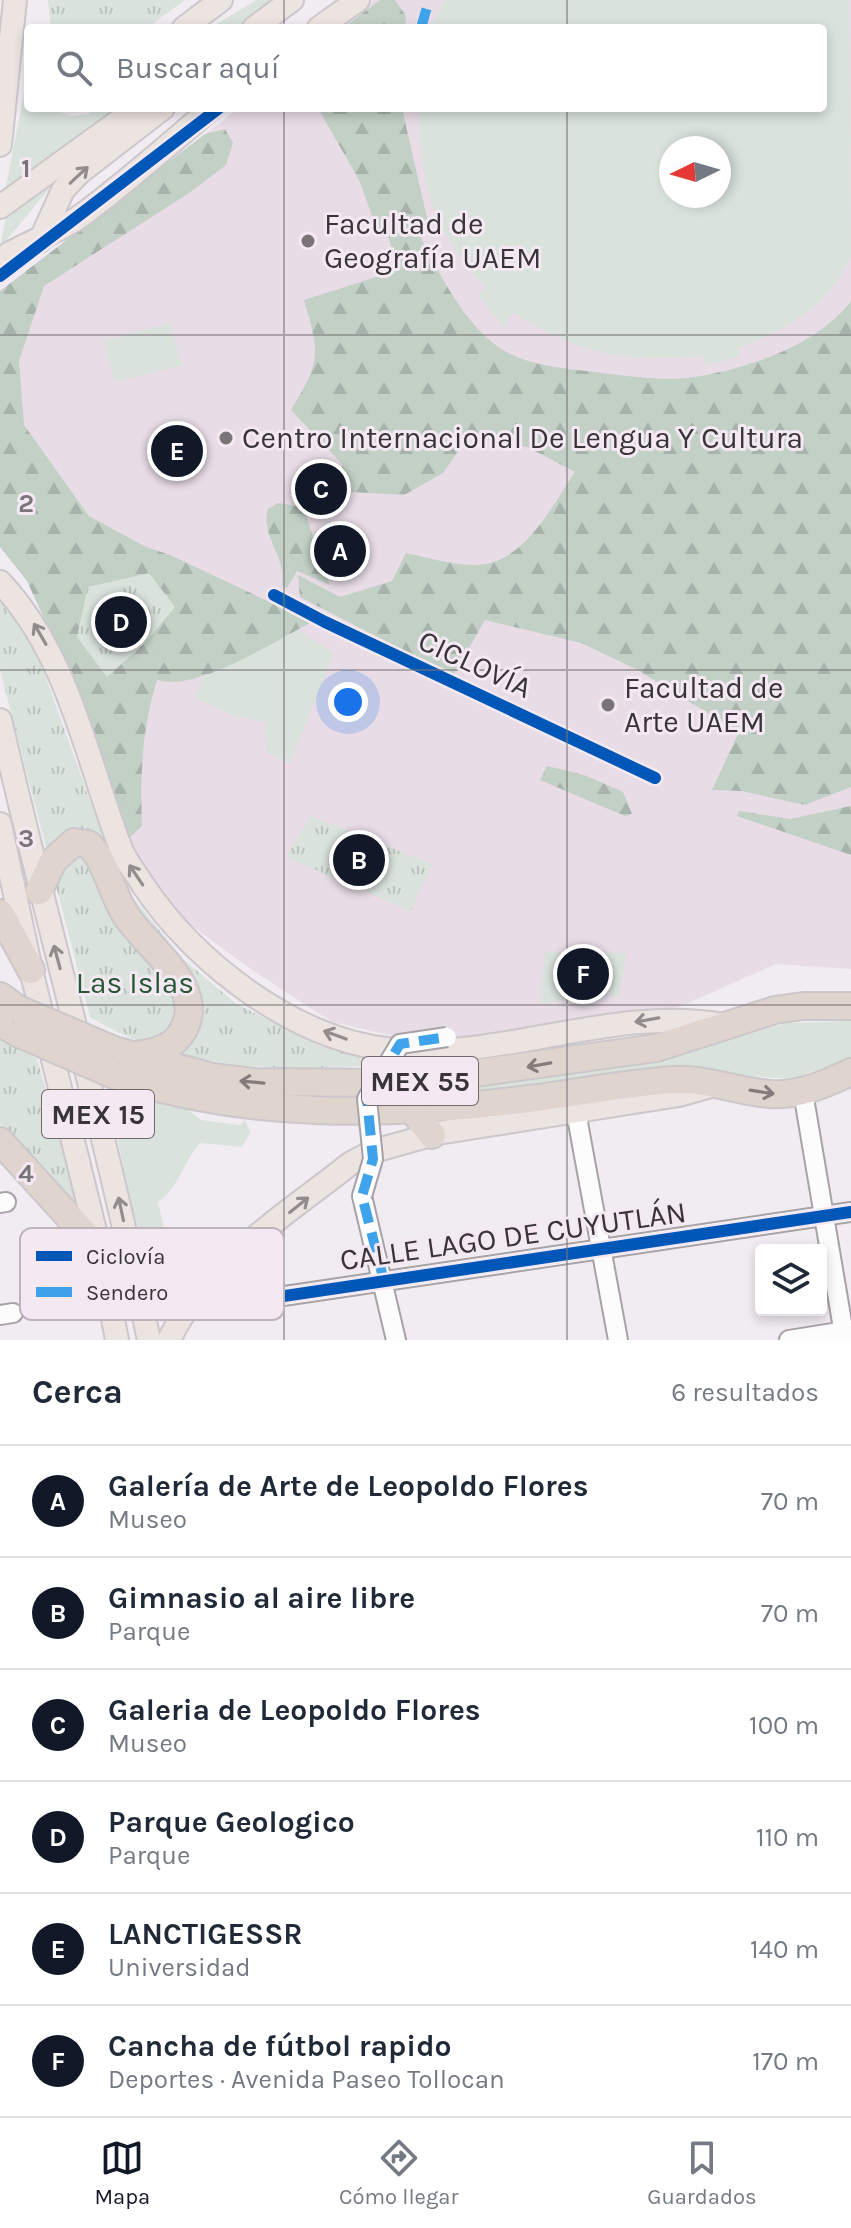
<!DOCTYPE html>
<html lang="es">
<head>
<meta charset="utf-8">
<style>
	body { margin:0; font-family:Karla,sans-serif; background:#f6f6f7; color:#1f2937 }
	.controls { position:absolute; right:24px; bottom:24px; display:grid; overflow:hidden; border-radius:8px; box-shadow:0 4px 12px #0003 }
	.controls button { width:72px; height:72px; display:grid; place-items:center; padding:0; border:0; border-bottom:2px solid #e0e1e3; background:#fff; color:#1f2937; font:40px sans-serif }
	.compass { position:absolute; left:659px; top:136px; width:72px; height:72px; border-radius:50%; background:#fff; box-shadow:0 4px 12px #0003; rotate:265deg }
	.you { position:absolute; left:348px; top:702px; width:28px; height:28px; margin:-20px; border:6px solid #fff; border-radius:50%; background:#1a73e8; box-shadow:0 0 0 12px #1a73e833 }
	.badge { display:grid; place-items:center; width:52px; height:52px; border-radius:50%; background:#111827; color:#fff; font-size:26px; font-weight:700 }
	.pin { position:absolute; translate:-50% -50%; border:4px solid #fff; box-shadow:0 2px 8px #0006 }
	.list { margin:0; padding:0; list-style:none }
	h2 { display:flex; justify-content:space-between; align-items:center; height:104px; margin:0; padding:0 32px; font-size:34px }
	h2 small { font-size:26px; font-weight:400; color:#747a83 }
	.list li { display:grid; grid-template-columns:52px 1fr auto; gap:24px; align-items:center; box-sizing:border-box; height:112px; padding:0 32px; border-top:2px solid #e0e1e3 }
	.list b { display:block; font-size:30px; white-space:nowrap }
	.list p { margin:0; font-size:26px; white-space:nowrap; color:#747a83 }
	.list em { font-size:26px; font-style:normal; color:#747a83 }
	.icon { flex:none; width:44px; height:44px; fill:none; stroke:currentColor; stroke-width:2; stroke-linecap:round; stroke-linejoin:round }
	.map { position:relative; flex:none; width:851px; height:1340px; overflow:hidden }
	.search { position:absolute; background:#fff; box-shadow:0 4px 12px #0003; left:24px; right:24px; top:24px; height:88px; display:flex; align-items:center; gap:20px; box-sizing:border-box; padding:0 28px; border-radius:8px; color:#747a83; font-size:30px }
	.sheet { height:776px; background:#fff }
	nav { display:flex; justify-content:space-around; align-items:center; box-sizing:border-box; height:112px; border-top:2px solid #e0e1e3; background:#fff; font-size:22px; color:#747a83 }
	nav a { display:grid; justify-items:center; gap:4px }
	nav .on { color:#111827 }
	.map>svg:first-child { display:block }
	.built { fill:#e8dce7; fill-rule:evenodd }
	.green { fill:#d9e3dc; fill-rule:evenodd }
	.forest { fill:url(#forest-firs) }
	.park { fill:url(#park-tufts) }
	.lines { fill:none; stroke-linecap:round; stroke-linejoin:round }
	.minor-casing { stroke:#a6a2a6; stroke-width:22 }
	.major-casing { stroke:#cbc7ca; stroke-width:26 }
	.highway-casing { stroke:#cbc7ca; stroke-width:30 }
	.minor { stroke:#fdfcfd; stroke-width:18 }
	.major { stroke:#ece4e1; stroke-width:22 }
	.highway { stroke:#e0d4ce; stroke-width:26 }
	.minor-bridge-casing { stroke:#a6a2a6; stroke-width:22; stroke-linecap:butt }
	.highway-bridge-casing { stroke:#cbc7ca; stroke-width:30; stroke-linecap:butt }
	.minor-bridge { stroke:#fdfcfd; stroke-width:18 }
	.highway-bridge { stroke:#e0d4ce; stroke-width:26 }
	.quiet { stroke:#3fa3ec; stroke-width:10; stroke-dasharray:20 10; stroke-linecap:butt }
	.cycleway-casing { stroke:#f4e9f3; stroke-width:17 }
	.cycleway { stroke:#0057b8; stroke-width:12 }
	.oneway { stroke:#928c8c }
	.oneway2 { stroke:#847c7b }
	.grid { fill:none; stroke:#797478; stroke-width:2; stroke-opacity:0.55 }
	.poi-dot { fill:#797478; stroke:#f4e9f3; stroke-width:3 }
	.labels { text-anchor:middle; dominant-baseline:central; stroke-width:6; stroke-linejoin:round; paint-order:stroke }
	.shield { fill:#f4e9f3; stroke:#706a6f; stroke-width:2 }
	.shield-label { font-size:28px; font-weight:bold; fill:#383437 }
	.poi-label { font-size:30px; fill:#383437; stroke:#f4e9f3; text-anchor:start }
	.street-label { font-size:30px; fill:#383437; stroke:#f4e9f3 }
	.park-label { font-size:30px; fill:#275836; stroke:#f4e9f3 }
	.key { fill:#f4e9f3; stroke:#bcb3bb; stroke-width:2 }
	.key-label { font-size:22px; fill:#383437 }
	.grid-label { font-size:26px; text-anchor:middle; font-weight:bold; fill:#797478; stroke:#f4e9f3; stroke-width:6; stroke-linejoin:round; paint-order:stroke }
</style>
</head>
<body>
<div class="map">
<svg width="851" height="1340" viewBox="0 0 851 1340">
	<defs>
		<pattern id="forest-firs" width="22" height="20" patternUnits="userSpaceOnUse" patternTransform="scale(2)"><rect width="22" height="20" fill="#c2d0c6"/><path d="M5 1l3.5 6h-7zM16 11l3.5 6h-7z" fill="#a7b3ab"/></pattern>
		<pattern id="park-tufts" width="24" height="20" patternUnits="userSpaceOnUse" patternTransform="scale(2)"><rect width="24" height="20" fill="#d9e3dc"/><path d="M3 7l-1-3M5 7V3M7 7l1-3M15 17l-1-3M17 17v-4M19 17l1-3" fill="none" stroke="#bbc3bd"/></pattern>
	</defs>
	<rect width="100%" height="100%" fill="#f1ecf1"/>
	<path class="built" d="M373,0H851V969L776,964L668,1012L448,1039L402,1038L332,1022L249,968L187,922L150,878L132,846L85,708L27,581L0,291L239,108H823V28H336ZM671,148H719V196H671Z"/>
	<g class="green">
		<polygon points="257,0 274,0 236,28 210,28"/>
		<path d="M446,0H849L851,256C830,305 786,331 738,348L739,357L706,365L703,356C625,363 580,355 513,312L503,327L479,296L485,287C428,219 425,195 417,108H823V28H429ZM671,148H719V196H671Z"/>
		<polygon points="26,83 28,108 48,108 71,116 89,114 97,108 126,108 4,197"/>
		<polygon points="101,145 49,189 0,248 6,216"/>
		<polygon points="170,323 182,365 115,382 104,341"/>
		<polygon points="297,630 334,653 290,763 266,752 265,722 235,716 195,698 202,678"/>
		<polygon points="545,952 627,953 619,995 540,1003"/>
		<polygon points="851,1021 851,1058 792,1079 684,1072 336,1108 283,1094 676,1055 787,1023"/>
		<path d="M106,1082L188,1110L201,1120L240,1125L245,1120L250,1133L242,1147L200,1143C183,1163 179,1187 158,1202L171,1260L158,1263L163,1283L177,1281L153,1317Z"/>
	</g>
	<g class="forest">
		<polygon points="380,0 395,0 406,16 405,28 343,28"/>
		<path d="M318,108H402L427,218L421,238C440,275 461,317 493,343C518,364 556,367 586,371C623,375 664,383 701,376C752,367 819,344 851,301V787L805,805L742,791L712,790L739,732L636,669L581,643L485,620L453,676L300,597L298,575L340,597L392,581L406,553C430,558 461,568 486,564C527,557 554,503 575,472L527,447L469,436L443,473L404,495L351,492L337,474L343,465L291,410C321,361 320,355 304,300L398,270L389,239L374,221L360,182Z"/>
		<path d="M225,129L233,143L226,165L189,193L44,286L19,361L24,425L89,516L144,546L170,555L312,622C274,641 198,692 157,680C142,728 140,776 142,826L130,837L85,708L27,581L0,547V291L205,134Z"/>
		<path d="M278,503L303,507L330,585L297,571L287,588L282,585C287,557 260,536 268,509Z"/>
		<polygon points="547,766 584,775 623,792 632,814 625,816 540,780"/>
		<polygon points="851,806 851,855 737,816 739,811 790,819"/>
	</g>
	<g class="park">
		<polygon points="48,0 185,0 147,28 51,28"/>
		<polygon points="149,573 175,607 145,643 107,677 77,637 88,587"/>
		<path d="M0,593L27,625L94,812L131,895L182,958L235,1003L318,1045L392,1064C287,1072 183,1073 90,1017L0,670Z"/>
		<polygon points="311,816 432,864 411,911 286,857"/>
		<polygon points="0,1037 37,1059 79,1207 24,1154 0,1124"/>
	</g>
	<g class="lines">
		<g class="minor-casing">
			<g id="minor">
				<polyline points="803,1092 845,1340"/>
				<polyline points="576,1112 618,1340"/>
				<polyline points="362,1196 396,1340"/>
				<polyline points="0,1203 6,1202"/>
				<polyline points="183,1311 851,1212"/>
				<polyline points="0,1315 13,1313"/>
				<polyline points="789,1340 851,1330"/>
			</g>
		</g>
		<g class="major-casing">
			<g id="major">
				<polyline points="184,28 221,0"/>
				<polyline points="254,28 292,0"/>
				<polyline points="319,28 358,0"/>
				<polyline points="0,145 15,0"/>
				<polyline points="0,207 137,108"/>
				<polyline points="40,241 63,190 79,173 163,108"/>
				<path d="M0,259C27,242 56,234 82,215C127,182 169,144 212,108"/>
				<path d="M0,582C69,655 86,758 121,849C126,862 136,873 143,885C196,964 296,1041 394,1050C503,1060 616,1005 724,1025"/>
				<path d="M0,720C48,927 105,1132 149,1340"/>
				<polyline points="0,824 31,970 100,1251 117,1340"/>
				<path d="M169,1340C205,1263 286,1215 351,1163L374,1151L438,1133L679,1095L715,1085"/>
			</g>
		</g>
		<g class="highway-casing">
			<g id="highway">
				<path d="M39,891L53,861L74,842L88,844C105,858 112,894 125,914C145,947 210,988 182,1032C172,1049 153,1053 135,1055"/>
				<polyline points="0,913 31,970"/>
				<polyline points="0,996 18,1009"/>
				<polyline points="0,1023 20,1034"/>
				<polyline points="114,1050 212,1077 254,1082 403,1083 656,1048 775,1010 803,1006 851,1006"/>
				<path d="M114,1075C248,1120 390,1116 529,1099C577,1093 625,1083 674,1080C708,1078 737,1092 770,1094C799,1096 825,1084 851,1072"/>
				<polyline points="413,1111 432,1135"/>
				<polyline points="0,1141 100,1251"/>
			</g>
		</g>
		<use href="#minor" class="minor"/>
		<use href="#major" class="major"/>
		<use href="#highway" class="highway"/>
		<g class="minor-bridge-casing">
			<polyline id="minor-bridge" points="362,1196 373,1159 367,1099 400,1044 447,1037"/>
		</g>
		<g class="highway-bridge-casing">
			<g id="highway-bridge">
				<polyline points="18,1009 114,1050"/>
				<polyline points="20,1034 114,1075"/>
			</g>
		</g>
		<use href="#minor-bridge" class="minor-bridge"/>
		<use href="#highway-bridge" class="highway-bridge"/>
		<g class="quiet">
			<polyline points="421,28 429,0"/>
			<polyline points="384,1281 362,1196 373,1159 367,1099 400,1044 447,1037"/>
		</g>
		<g class="cycleway-casing">
			<g id="cycleway">
				<polyline points="0,276 219,108"/>
				<polyline points="274,595 325,622 655,778"/>
				<polyline points="183,1311 851,1212"/>
			</g>
		</g>
		<use href="#cycleway" class="cycleway"/>
	</g>
	<defs><path id="oneway-shaft" d="M-6 0H5M1.5-3L5.5 0L1.5 3" fill="none" stroke-width="1.6" stroke-linecap="round" stroke-linejoin="round" transform="scale(2)"/></defs>
	<g class="oneway">
		<use href="#oneway-shaft" transform="translate(79 175) rotate(-43)"/>
		<use href="#oneway-shaft" transform="translate(40 634) rotate(-120)"/>
		<use href="#oneway-shaft" transform="translate(136 875) rotate(-124)"/>
		<use href="#oneway-shaft" transform="translate(57 957) rotate(-105)"/>
		<use href="#oneway-shaft" transform="translate(647 1020) rotate(170)"/>
		<use href="#oneway-shaft" transform="translate(335 1035) rotate(-160)"/>
		<use href="#oneway-shaft" transform="translate(299 1205) rotate(-39)"/>
		<use href="#oneway-shaft" transform="translate(121 1209) rotate(-102)"/>
	</g>
	<g class="oneway2">
		<use href="#oneway-shaft" transform="translate(539 1065) rotate(170)"/>
		<use href="#oneway-shaft" transform="translate(252 1082) rotate(-175)"/>
		<use href="#oneway-shaft" transform="translate(762 1092) rotate(9)"/>
	</g>
	<path class="grid" d="M284,0V28M567,0V28M284,108V1340M567,108V1340M0,335H851M0,670H851M0,1005H851"/>
	<g class="poi-dot">
		<circle cx="308" cy="241" r="8"/>
		<circle cx="226" cy="438" r="8"/>
		<circle cx="608" cy="705" r="8"/>
	</g>
	<g class="labels">
		<g class="shield">
			<rect x="362" y="1057" width="116" height="48" rx="6"/>
			<rect x="42" y="1090" width="112" height="48" rx="6"/>
		</g>
		<g class="shield-label">
			<text x="420" y="1081">MEX 55</text>
			<text x="98" y="1114">MEX 15</text>
		</g>
		<g class="poi-label">
			<text x="324" y="224">Facultad de<tspan x="324" dy="34">Geografía UAEM</tspan></text>
			<text x="242" y="438">Centro Internacional De Lengua Y Cultura</text>
			<text x="624" y="688">Facultad de<tspan x="624" dy="34">Arte UAEM</tspan></text>
		</g>
		<g class="street-label">
			<text transform="translate(475 664) rotate(25)">CICLOVÍA</text>
			<text transform="translate(513 1236) rotate(-8)">CALLE LAGO DE CUYUTLÁN</text>
		</g>
		<g class="park-label">
			<text x="135" y="983">Las Islas</text>
		</g>
	</g>
	<rect x="20" y="1228" width="264" height="92" rx="12" class="key"/>
	<rect x="36" y="1251" width="36" height="10" fill="#0057b8"/>
	<rect x="36" y="1287" width="36" height="10" fill="#3fa3ec"/>
	<g class="key-label">
		<text x="86" y="1264">Ciclovía</text>
		<text x="86" y="1300">Sendero</text>
	</g>
	<g class="grid-label">
		<text x="26" y="177">1</text>
		<text x="26" y="512">2</text>
		<text x="26" y="847">3</text>
		<text x="26" y="1182">4</text>
	</g>
</svg>
<div class="controls">
<button><svg class="icon" aria-label="layers" viewBox="0 0 24 24"><path d="M12 4l9 5-9 5-9-5zM3 14l9 5 9-5"/></svg></button>
</div>
<svg class="compass" viewBox="-18 -18 36 36"><path d="M0-13l5 13h-10z" fill="#e53935"/><path d="M0 13l5-13h-10z" fill="#747a83"/></svg>
<div class="you"></div>
<div class="pin badge" style="left:340px;top:551px">A</div>
<div class="pin badge" style="left:359px;top:860px">B</div>
<div class="pin badge" style="left:321px;top:489px">C</div>
<div class="pin badge" style="left:121px;top:622px">D</div>
<div class="pin badge" style="left:177px;top:451px">E</div>
<div class="pin badge" style="left:583px;top:974px">F</div>
<div class="search"><svg class="icon" aria-label="search" viewBox="0 0 24 24"><circle cx="10" cy="10" r="6"/><path d="M15 15l6 6"/></svg>Buscar aquí</div>
</div>
<section class="sheet">
<h2>Cerca<small>6 resultados</small></h2>
<ul class="list">
<li><span class="badge">A</span><div><b>Galería de Arte de Leopoldo Flores</b><p>Museo</p></div><em>70 m</em></li>
<li><span class="badge">B</span><div><b>Gimnasio al aire libre</b><p>Parque</p></div><em>70 m</em></li>
<li><span class="badge">C</span><div><b>Galeria de Leopoldo Flores</b><p>Museo</p></div><em>100 m</em></li>
<li><span class="badge">D</span><div><b>Parque Geologico</b><p>Parque</p></div><em>110 m</em></li>
<li><span class="badge">E</span><div><b>LANCTIGESSR</b><p>Universidad</p></div><em>140 m</em></li>
<li><span class="badge">F</span><div><b>Cancha de fútbol rapido</b><p>Deportes · Avenida Paseo Tollocan</p></div><em>170 m</em></li>
</ul>
</section>
<nav>
<a class="on"><svg class="icon" aria-label="map" viewBox="0 0 24 24"><path d="M3 6l6-2 6 2 6-2v14l-6 2-6-2-6 2zM9 4v14M15 6v14"/></svg>Mapa</a>
<a><svg class="icon" aria-label="directions" viewBox="0 0 24 24"><path d="M12 3l9 9-9 9-9-9zM9 14v-3h6M13 9l2 2-2 2"/></svg>Cómo llegar</a>
<a><svg class="icon" aria-label="saved" viewBox="0 0 24 24"><path d="M7 4h10v16l-5-4-5 4z"/></svg>Guardados</a>
</nav>
</body>
</html>
